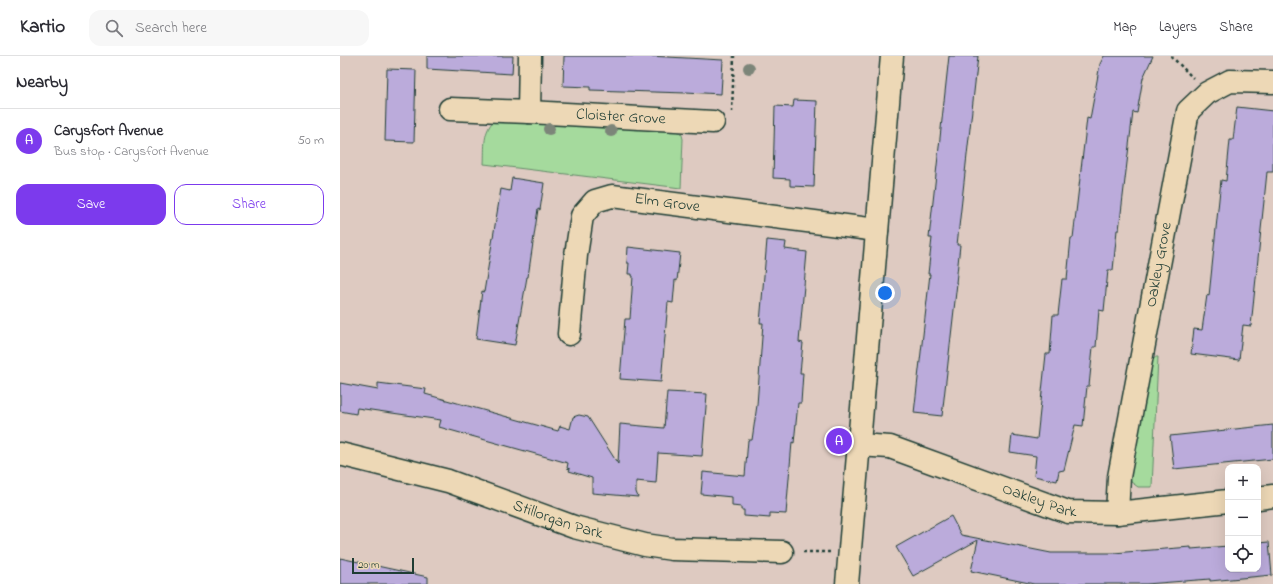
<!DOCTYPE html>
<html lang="en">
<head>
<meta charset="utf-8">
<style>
	body { margin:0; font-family:"Indie Flower",sans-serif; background:#f7f7f7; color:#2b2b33 }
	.controls { position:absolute; right:12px; bottom:12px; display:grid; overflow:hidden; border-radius:8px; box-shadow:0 4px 16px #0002 }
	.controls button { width:36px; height:36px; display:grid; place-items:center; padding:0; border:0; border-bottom:1px solid #e1e1e2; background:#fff; color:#2b2b33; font:20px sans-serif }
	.scale { position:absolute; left:12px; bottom:10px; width:62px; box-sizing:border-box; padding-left:4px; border:2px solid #1f3d34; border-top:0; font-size:11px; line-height:14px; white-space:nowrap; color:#1f3d34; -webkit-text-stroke:3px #edd8b6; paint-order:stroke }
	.you { position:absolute; left:545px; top:237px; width:14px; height:14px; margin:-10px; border:3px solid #fff; border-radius:50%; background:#1a73e8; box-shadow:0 0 0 6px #1a73e833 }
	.badge { display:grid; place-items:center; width:26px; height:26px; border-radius:50%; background:#7c3aed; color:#fff; font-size:13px; font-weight:700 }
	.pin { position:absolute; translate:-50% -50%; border:2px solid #fff; box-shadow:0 1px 4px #0006 }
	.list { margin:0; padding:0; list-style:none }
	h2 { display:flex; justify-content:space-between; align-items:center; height:52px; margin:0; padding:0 16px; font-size:17px }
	h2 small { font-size:13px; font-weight:400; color:#7c7c81 }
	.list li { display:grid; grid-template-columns:26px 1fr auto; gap:12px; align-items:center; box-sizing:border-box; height:64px; padding:0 16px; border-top:1px solid #e1e1e2 }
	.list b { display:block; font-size:15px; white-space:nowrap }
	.list p { margin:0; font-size:13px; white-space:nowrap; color:#7c7c81 }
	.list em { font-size:13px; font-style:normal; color:#7c7c81 }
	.actions { display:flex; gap:8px; padding:12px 16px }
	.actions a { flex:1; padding:9px 0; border:1px solid #7c3aed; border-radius:12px; text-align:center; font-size:14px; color:#7c3aed }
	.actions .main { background:#7c3aed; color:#fff }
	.icon { flex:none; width:22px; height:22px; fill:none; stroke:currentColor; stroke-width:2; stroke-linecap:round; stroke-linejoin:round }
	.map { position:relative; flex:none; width:933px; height:528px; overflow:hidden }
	header { display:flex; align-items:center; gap:24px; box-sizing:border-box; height:56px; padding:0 20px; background:#fff; border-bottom:1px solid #e1e1e2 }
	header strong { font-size:19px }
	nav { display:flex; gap:22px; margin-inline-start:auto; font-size:14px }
	.search { width:280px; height:36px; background:#f7f7f7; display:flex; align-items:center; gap:10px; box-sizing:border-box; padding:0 14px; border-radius:12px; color:#7c7c81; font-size:15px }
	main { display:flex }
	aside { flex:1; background:#fff }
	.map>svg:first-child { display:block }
	.green { fill:#a5da9d; stroke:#628c68 }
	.building { fill:#bbabdb; stroke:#1f3d34 }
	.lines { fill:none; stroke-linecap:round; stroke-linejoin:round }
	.street-casing { stroke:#1f3d34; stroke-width:25 }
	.secondary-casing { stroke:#1f3d34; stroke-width:25 }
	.path { stroke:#1f3d34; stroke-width:2.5; stroke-dasharray:3 3; stroke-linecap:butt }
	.street { stroke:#edd8b6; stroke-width:22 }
	.secondary { stroke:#edd8b6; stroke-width:22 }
	.tree { fill:#7c8579 }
	.labels { text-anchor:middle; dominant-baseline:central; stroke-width:3.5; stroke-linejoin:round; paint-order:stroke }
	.street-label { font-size:16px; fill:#1f3d34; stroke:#edd8b6 }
</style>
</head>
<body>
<header>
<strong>Kartio</strong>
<div class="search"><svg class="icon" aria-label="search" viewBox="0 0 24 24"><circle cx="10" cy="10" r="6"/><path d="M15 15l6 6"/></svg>Search here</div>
<nav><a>Map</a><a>Layers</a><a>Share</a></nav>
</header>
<main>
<aside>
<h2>Nearby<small></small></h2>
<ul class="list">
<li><span class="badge">A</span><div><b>Carysfort Avenue</b><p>Bus stop · Carysfort Avenue</p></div><em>50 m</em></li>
</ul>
<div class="actions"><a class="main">Save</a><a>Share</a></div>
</aside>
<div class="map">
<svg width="933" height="528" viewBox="0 0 933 528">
	<rect width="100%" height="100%" fill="#decac1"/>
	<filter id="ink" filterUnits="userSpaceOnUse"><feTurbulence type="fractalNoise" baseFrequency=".025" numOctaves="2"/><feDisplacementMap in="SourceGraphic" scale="8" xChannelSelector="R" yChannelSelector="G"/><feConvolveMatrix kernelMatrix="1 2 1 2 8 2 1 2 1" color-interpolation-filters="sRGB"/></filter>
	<g filter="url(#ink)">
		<g class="green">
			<path d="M156,63L338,74L342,79L343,83L341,132L144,108C145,92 142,74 156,63Z"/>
			<polygon points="811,301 818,301 812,431 798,431 791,426 788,414"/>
		</g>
		<g class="building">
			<polygon points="87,0 173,0 172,18 87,13"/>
			<polygon points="224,0 309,0 383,4 381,38 346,36 346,37 250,34 250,31 223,30"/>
			<polygon points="609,0 638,0 617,189 620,189 616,227 617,227 602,360 574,357 590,218 588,218 592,182 589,182"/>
			<polygon points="764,0 813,0 803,22 797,57 793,56 779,174 777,174 773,214 768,214 764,255 759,254 756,291 753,291 749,330 747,330 743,370 735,369 724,414 719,415 717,425 694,420 696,400 670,396 672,379 697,383 706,298 710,298 713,259 718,259 722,223 727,223 731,182 733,182 747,62 750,63 760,8"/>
			<polygon points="47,13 76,14 74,86 45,85"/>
			<polygon points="454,44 477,45 474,131 450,130 450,123 433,122 435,50 453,51"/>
			<polygon points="897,51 933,55 933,116 927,116 911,270 903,269 899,304 851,298 854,273 862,274 867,239 869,240 881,124 886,125 890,84 893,84"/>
			<polygon points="172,122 204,127 200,154 198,153 188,221 187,221 175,289 136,283 142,235 144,236 161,133 170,135"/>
			<polygon points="427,184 446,186 445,193 467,196 459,286 463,287 460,317 463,317 461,347 458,347 454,387 452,386 446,458 430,457 430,462 404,460 404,454 401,454 401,451 392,450 392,441 361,438 363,416 405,420 408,384 412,384 417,349 423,267 420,267"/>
			<polygon points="288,191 340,197 337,225 335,224 333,247 328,246 321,326 280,323 285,263 290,263 293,220 292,220 292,218 288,218 289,207 287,207"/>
			<polygon points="0,327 38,334 38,327 86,333 85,338 218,375 220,370 230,373 233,361 239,359 248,361 278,408 280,368 324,372 327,336 367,338 362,400 318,397 316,427 296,425 296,436 298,441 252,437 252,422 229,415 230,413 227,412 228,407 99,371 101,364 17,352 16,358 0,355"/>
			<polygon points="933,369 933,403 834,413 830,380"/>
			<polygon points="611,460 621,479 711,497 773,497 851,491 851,493 888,490 888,513 918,513 918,487 929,486 932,519 870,525 870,523 806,528 694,528 631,515 638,484 573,520 556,491"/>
			<polygon points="0,502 88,521 88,528 0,528"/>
		</g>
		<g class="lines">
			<g class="street-casing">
				<g id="street">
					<path id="s1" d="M110,53L189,56L373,66"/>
					<polyline points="189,56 190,0"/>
					<path id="s2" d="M229,278L236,199L242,160L255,145L272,140L537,174"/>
					<path id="s3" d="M518,389L550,391L728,456L777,457L888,445"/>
					<path id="s4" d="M0,398L108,425L234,471L305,489L332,493L442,496"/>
					<polyline points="918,442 933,440"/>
					<path id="s5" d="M777,457L779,421L848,55L867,37L890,25L933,26"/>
				</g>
			</g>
			<g class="secondary-casing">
				<polyline id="secondary" points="507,528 552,0"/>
			</g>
			<g class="path">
				<polyline points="831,0 853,22"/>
				<polyline points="392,56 394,0"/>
				<polyline points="463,496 490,496"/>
			</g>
			<use href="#street" class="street"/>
			<use href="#secondary" class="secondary"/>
		</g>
		<g class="tree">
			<circle cx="409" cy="12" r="6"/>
			<circle cx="209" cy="73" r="6"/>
			<circle cx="271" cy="75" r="6"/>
		</g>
	</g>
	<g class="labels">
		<g class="street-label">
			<text stroke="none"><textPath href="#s1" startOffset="171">Cloister Grove</textPath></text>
			<text stroke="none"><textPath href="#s2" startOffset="212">Elm Grove</textPath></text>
			<text stroke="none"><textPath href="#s5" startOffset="252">Oakley Grove</textPath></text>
			<text stroke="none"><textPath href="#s3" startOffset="191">Oakley Park</textPath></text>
			<text stroke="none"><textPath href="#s4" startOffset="228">Stillorgan Park</textPath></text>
		</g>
	</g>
</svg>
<div class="controls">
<button>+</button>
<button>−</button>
<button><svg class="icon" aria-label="locate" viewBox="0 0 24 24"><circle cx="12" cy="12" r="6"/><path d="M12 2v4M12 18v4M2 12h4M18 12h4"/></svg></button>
</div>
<div class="scale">20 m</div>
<div class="you"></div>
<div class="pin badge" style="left:499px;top:385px">A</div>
</div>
</main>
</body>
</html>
